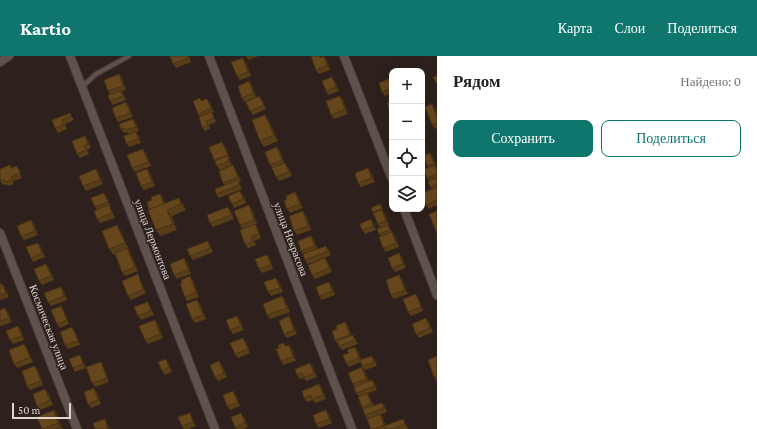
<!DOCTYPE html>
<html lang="ru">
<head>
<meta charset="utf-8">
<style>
	body { margin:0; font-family:"Crimson Pro",serif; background:#f6f6f6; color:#222 }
	.controls { position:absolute; right:12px; top:12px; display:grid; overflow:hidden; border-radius:8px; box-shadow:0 4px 16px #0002 }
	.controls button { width:36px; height:36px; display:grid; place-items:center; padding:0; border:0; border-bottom:1px solid #e0e0e0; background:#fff; color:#222; font:20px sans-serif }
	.scale { position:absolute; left:12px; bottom:10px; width:59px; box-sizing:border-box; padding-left:4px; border:2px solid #dfd6d2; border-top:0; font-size:11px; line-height:14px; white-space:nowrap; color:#dfd6d2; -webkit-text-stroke:3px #2e201c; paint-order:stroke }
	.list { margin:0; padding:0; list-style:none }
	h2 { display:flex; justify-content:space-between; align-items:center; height:52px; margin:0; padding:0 16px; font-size:17px }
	h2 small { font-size:13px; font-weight:400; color:#767676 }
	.actions { display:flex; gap:8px; padding:12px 16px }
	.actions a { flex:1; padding:9px 0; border:1px solid #0f766e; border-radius:8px; text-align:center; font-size:14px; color:#0f766e }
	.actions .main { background:#0f766e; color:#fff }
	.icon { flex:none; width:22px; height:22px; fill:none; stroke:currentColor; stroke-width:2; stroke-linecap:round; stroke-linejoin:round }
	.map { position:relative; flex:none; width:437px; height:373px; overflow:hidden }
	header { display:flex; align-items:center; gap:24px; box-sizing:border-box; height:56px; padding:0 20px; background:#0f766e; color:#fff }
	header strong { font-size:19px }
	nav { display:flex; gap:22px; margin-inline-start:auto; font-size:14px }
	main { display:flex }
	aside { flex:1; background:#fff }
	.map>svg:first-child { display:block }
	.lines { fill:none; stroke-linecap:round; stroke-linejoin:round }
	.lane-casing { stroke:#453b37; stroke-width:6 }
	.street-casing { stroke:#453b37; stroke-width:10 }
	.lane { stroke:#61514c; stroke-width:4 }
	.street { stroke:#61514c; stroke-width:8 }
	.wall { fill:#583d19 }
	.shaded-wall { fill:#473214 }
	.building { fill:#66471d; stroke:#473214 }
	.labels { text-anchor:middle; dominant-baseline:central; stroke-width:3; stroke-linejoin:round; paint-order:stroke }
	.street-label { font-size:11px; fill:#dfd6d2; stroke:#2e201c }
</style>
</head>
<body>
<header>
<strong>Kartio</strong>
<nav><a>Карта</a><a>Слои</a><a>Поделиться</a></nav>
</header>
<main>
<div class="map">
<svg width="437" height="373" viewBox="0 0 437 373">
	<rect width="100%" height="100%" fill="#2e201c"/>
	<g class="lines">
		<g class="lane-casing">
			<polyline id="lane" points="82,31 96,18 129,0"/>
		</g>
		<g class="street-casing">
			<g id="street">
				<polyline points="70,0 215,373"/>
				<polyline points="209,0 352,373"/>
				<polyline points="344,0 392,123"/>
				<polyline points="0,6 9,0"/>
				<polyline points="404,153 437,239"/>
				<polyline points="0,177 77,373"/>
			</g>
		</g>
		<use href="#lane" class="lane"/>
		<use href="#street" class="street"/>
	</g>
	<g class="wall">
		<polygon points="189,0 191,6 176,12 173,8"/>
		<polygon points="246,0 259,0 248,4"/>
		<polygon points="311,0 320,0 321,2 324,0 327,4 330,14 319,18 316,14"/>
		<polygon points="246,6 251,20 240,24 237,20"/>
		<polygon points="119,18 122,22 126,34 122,35 124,39 126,44 113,49 110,45 110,38 108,35"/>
		<polygon points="391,22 392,24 392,37 385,40 382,36"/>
		<polygon points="249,25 252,29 256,41 262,44 266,53 253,59 250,55 253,43 245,46 242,42"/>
		<polygon points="335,25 339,35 328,39 326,35"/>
		<polygon points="340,40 343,44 348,58 334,63 331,59"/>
		<polygon points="207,43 210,47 214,56 212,57 214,61 216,66 209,69 210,73 205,75 202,71 200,61 198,58 202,45"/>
		<polygon points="126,46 129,50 133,61 118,66 116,62"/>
		<polygon points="435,52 437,58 437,72 435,73 432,69"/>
		<polygon points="70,57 74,64 65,68 67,73 58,77 55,72 52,64"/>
		<polygon points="269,65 278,85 264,91 260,85"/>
		<polygon points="136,67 139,75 136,76 139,80 141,87 129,91 126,87 129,78 127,76 124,77 121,73"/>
		<polygon points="422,80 425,86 422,87"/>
		<polygon points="88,84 91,92 87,94 89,98 80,102 77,98"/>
		<polygon points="225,90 230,103 229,103 232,109 220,114 217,110 214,104"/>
		<polygon points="422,90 426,99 430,97 433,102 437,113 437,149 429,153 426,149 432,133 430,131 429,125 427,122 428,111 425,102 422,103"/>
		<polygon points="280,95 284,107 288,111 292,120 279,125 276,121 273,113 270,109"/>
		<polygon points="146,97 151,110 135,116 132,112"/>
		<polygon points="10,109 12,112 19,114 22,122 13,125 14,128 8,130 6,128 3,129 0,124"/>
		<polygon points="96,113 99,117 103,128 86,135 83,130"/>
		<polygon points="147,113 150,117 155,130 144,134 141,130"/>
		<polygon points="236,114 241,125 239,126 242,133 219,142 216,138 225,129 223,127"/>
		<polygon points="371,116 375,126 361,131 358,127"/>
		<polygon points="240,135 243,139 246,147 234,152 232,148"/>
		<polygon points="104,137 107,141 110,150 109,150 111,153 115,162 100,167 97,163 97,154 95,151"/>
		<polygon points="160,138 163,142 165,147 183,148 186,154 172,160 177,174 160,180 156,174 149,154 152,144"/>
		<polygon points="298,141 303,152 290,157 287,153 287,143"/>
		<polygon points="380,148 382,150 383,155 385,158 389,169 388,169 392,176 381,180 379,178 380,172 378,168 373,156"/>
		<polygon points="228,151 231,155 234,163 213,171 210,167"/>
		<polygon points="252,153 257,168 255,168 258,172 261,182 254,185 256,189 248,192 245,188 242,173 240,169"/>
		<polygon points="306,159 311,174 297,179 294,175"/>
		<polygon points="371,163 374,168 376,174 365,178 362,174"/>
		<polygon points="34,168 38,179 24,184 21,180"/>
		<polygon points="121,175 138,215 125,220 122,216 115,199 114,199 109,193"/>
		<polygon points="311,180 314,184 318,193 329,194 331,199 308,208 305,204 303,198 301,195"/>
		<polygon points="395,180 399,191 386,196 383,192"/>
		<polygon points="210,189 213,196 193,204 190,200"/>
		<polygon points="41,191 45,201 33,206 31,202"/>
		<polygon points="399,197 402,201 406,212 395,216 392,212"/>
		<polygon points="267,199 270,203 273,213 262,217 259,213"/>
		<polygon points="325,202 328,207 332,216 315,223 312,219"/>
		<polygon points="187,206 191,218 177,223 174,219"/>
		<polygon points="49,212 54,224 42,229 39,225"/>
		<polygon points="399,219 402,223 408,238 394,243 391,239"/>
		<polygon points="140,223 146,237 131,244 128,240"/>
		<polygon points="193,224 199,241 187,245 185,241"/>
		<polygon points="279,226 283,236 271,240 268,236"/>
		<polygon points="329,226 332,230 335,239 322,244 319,240"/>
		<polygon points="0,228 5,232 9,241 0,244"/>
		<polygon points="64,235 67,244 51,250 48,246"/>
		<polygon points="282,240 285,244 290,256 270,263 267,259"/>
		<polygon points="419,243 423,255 411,260 408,256"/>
		<polygon points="197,244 200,248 206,263 195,267 192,263"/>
		<polygon points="61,250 64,254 69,268 60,272 57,268"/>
		<polygon points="150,250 154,259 141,264 138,260"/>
		<polygon points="5,252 8,256 12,266 1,270 0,269 0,254"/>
		<polygon points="237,260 240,264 244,274 233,278 230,274"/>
		<polygon points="292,265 297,278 287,282 284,278"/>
		<polygon points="345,266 348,270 352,280 356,284 358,288 342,294 335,284 337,273"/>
		<polygon points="429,266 433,276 419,282 416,278"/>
		<polygon points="158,268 163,282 148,288 145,284"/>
		<polygon points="21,274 24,284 13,288 10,284"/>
		<polygon points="75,275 80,289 68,293 65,289"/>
		<polygon points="246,286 250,297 238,302 235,298"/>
		<polygon points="24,288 27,292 33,306 17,312 14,308"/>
		<polygon points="286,290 292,293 296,305 283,309 281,305"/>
		<polygon points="358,295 361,303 375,304 377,310 365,314 362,310 361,306 349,311 346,307"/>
		<polygon points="80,299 82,303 86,312 75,316 73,312"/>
		<polygon points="437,300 437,325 434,321"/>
		<polygon points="101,306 103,310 109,326 95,331 92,327"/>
		<polygon points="168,307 172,316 165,319 162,315"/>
		<polygon points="310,307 313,311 317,321 306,325 304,322 300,323 297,319"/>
		<polygon points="222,309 227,321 218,325 215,321"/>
		<polygon points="362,311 365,315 369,325 372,324 375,328 377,334 368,337 370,341 374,350 382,347 385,351 387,356 380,359 383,362 385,370 406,368 408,373 371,373 367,363 365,359 363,353 362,351 359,340 356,337 353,328"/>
		<polygon points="38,314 43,329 30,334 27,330"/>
		<polygon points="322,332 326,343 315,347 313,344 307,346 304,342"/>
		<polygon points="45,333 48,337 53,349 40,354 37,350"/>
		<polygon points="97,336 101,348 91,352 88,348"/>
		<polygon points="236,339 240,350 230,354 227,350"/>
		<polygon points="54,354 57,358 61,371 55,373 42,373"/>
		<polygon points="190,357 192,361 196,370 189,373 184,373 182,370"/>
		<polygon points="329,358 332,367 319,372 316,368"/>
		<polygon points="244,361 248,371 243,373 236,373 235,371"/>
	</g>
	<g class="shaded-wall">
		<polygon points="324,0 327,4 330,14 327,9"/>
		<polygon points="243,2 246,6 251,20 248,16"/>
		<polygon points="119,18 122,22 126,34 123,30"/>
		<polygon points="332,21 335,25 339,35 336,31"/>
		<polygon points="249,25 252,29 256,41 253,37"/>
		<polygon points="121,35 124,39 126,44 123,40"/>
		<polygon points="340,40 343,44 348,58 345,53"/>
		<polygon points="207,43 210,47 214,56 211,52"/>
		<polygon points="126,46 129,50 133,61 130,57"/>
		<polygon points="432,48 435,52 437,58 437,61"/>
		<polygon points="265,59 269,65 278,85 274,79"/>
		<polygon points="133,63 136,67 139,75 136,71"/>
		<polygon points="136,76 139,80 141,87 138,83"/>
		<polygon points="85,80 88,84 91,92 88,88"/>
		<polygon points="222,86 225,90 230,103 228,99"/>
		<polygon points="422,90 427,101 424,97 422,93"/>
		<polygon points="277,91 280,95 285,108 282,104"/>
		<polygon points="143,93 146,97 151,110 148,106"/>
		<polygon points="430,97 433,102 437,111 434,107"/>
		<polygon points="285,107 288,111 292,120 289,116"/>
		<polygon points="233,109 236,114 241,125 238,121"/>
		<polygon points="368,112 371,116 375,126 372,122"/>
		<polygon points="96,113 99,117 103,128 100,124"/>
		<polygon points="147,113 150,117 155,130 152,126"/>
		<polygon points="238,124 240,129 242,133 239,129"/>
		<polygon points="240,135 243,139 246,147 243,143"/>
		<polygon points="295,136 298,141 303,152 300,148"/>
		<polygon points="104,137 107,141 110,150 108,146"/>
		<polygon points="160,138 163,142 167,152 164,148"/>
		<polygon points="179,142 183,148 186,154 181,148"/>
		<polygon points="109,149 111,153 115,162 112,157"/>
		<polygon points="249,149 252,153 257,168 254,164"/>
		<polygon points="228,151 231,155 234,163 231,159"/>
		<polygon points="167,154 172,160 177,174 173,168"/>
		<polygon points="382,154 385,158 389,169 386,165"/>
		<polygon points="303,155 306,159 311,174 308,170"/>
		<polygon points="371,163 374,168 376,174 373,170"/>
		<polygon points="31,164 34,168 38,179 35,175"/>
		<polygon points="255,168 258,172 261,182 259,178"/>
		<polygon points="117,169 121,175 129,193 125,187"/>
		<polygon points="392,176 395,180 399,191 396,187"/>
		<polygon points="311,180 314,184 318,194 315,190"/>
		<polygon points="208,185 210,189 213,196 210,192"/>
		<polygon points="38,187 41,191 45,201 42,197"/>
		<polygon points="326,190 329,194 331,199 328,195"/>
		<polygon points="127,192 130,196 138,215 135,211"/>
		<polygon points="399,197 402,201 406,212 403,208"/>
		<polygon points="267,199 270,203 273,213 271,209"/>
		<polygon points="184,202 187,206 191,218 188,214"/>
		<polygon points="325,202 328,207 332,216 329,212"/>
		<polygon points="46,208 49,212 54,224 51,220"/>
		<polygon points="138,218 140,223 146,237 143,233"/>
		<polygon points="399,219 402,223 408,238 405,234"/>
		<polygon points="190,220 193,224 199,241 196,236"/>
		<polygon points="276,222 279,226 283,236 280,232"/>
		<polygon points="329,226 332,230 335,239 332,235"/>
		<polygon points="2,228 5,232 9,241 6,237"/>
		<polygon points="61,231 64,235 67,244 64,240"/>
		<polygon points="416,238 419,243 423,255 421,251"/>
		<polygon points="282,240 285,244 290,256 287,252"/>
		<polygon points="197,244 200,248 206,263 203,259"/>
		<polygon points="148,246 150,250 154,259 151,255"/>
		<polygon points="61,250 64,254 69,268 67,264"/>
		<polygon points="5,252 8,256 12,266 9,262"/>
		<polygon points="237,260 240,264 244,274 241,270"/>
		<polygon points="289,260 292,265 297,278 294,274"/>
		<polygon points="426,262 429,266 433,276 430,272"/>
		<polygon points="155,264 158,268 163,282 160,278"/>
		<polygon points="345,266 348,270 353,283 350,279"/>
		<polygon points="18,270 21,274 24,284 22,280"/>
		<polygon points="72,271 75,275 80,289 78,285"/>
		<polygon points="243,282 246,286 250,297 248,293"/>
		<polygon points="24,288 27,292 33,306 30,301"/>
		<polygon points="289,289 292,293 296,305 293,301"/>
		<polygon points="355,291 358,295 362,306 359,302"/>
		<polygon points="80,299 82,303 86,312 83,308"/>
		<polygon points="372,300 375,304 377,310 374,306"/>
		<polygon points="166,303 168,307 172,316 169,311"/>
		<polygon points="219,305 222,309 227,321 224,317"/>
		<polygon points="310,307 313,311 317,321 314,317"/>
		<polygon points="35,310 38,314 43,329 41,325"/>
		<polygon points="362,311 365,315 369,327 366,323"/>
		<polygon points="372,324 375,328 377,334"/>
		<polygon points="319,328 322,332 326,343 323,339"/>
		<polygon points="94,332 97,336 101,348 98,344"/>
		<polygon points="45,333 48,337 53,349 50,344"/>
		<polygon points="233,335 236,339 240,350 238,346"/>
		<polygon points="367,337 370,341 374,351 371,347"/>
		<polygon points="382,347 385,351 387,356 384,352"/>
		<polygon points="54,354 57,358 61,371 58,367"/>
		<polygon points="326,354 329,358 332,367 329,363"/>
		<polygon points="190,357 192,361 196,370 193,366"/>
		<polygon points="241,357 244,361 248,371 245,367"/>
		<polygon points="380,358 383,362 387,373 384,369"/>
		<polygon points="105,363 110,373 108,373"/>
		<polygon points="403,363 406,368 408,373 405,368"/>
	</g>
	<g class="building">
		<polygon points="170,0 188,0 188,2 173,8"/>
		<polygon points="246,0 252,0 247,2"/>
		<polygon points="311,0 319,0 320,2 324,0 327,9 316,14"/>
		<polygon points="243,2 248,16 237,20 231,6"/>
		<polygon points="119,18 123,30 108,35 104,24"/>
		<polygon points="437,20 437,27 436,27 433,21"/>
		<polygon points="332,21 336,31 326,35 322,25"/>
		<polygon points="391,22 392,25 392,32 382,36 379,27"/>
		<polygon points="249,25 253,37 242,42 238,30"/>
		<polygon points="121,35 123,40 110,45 108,39"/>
		<polygon points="259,40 264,49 250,55 246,46"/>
		<polygon points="340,40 345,53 331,59 326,45"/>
		<polygon points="200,42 201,45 207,43 211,52 198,58 193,45"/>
		<polygon points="392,45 392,58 391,58 387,47"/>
		<polygon points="126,46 130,57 116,62 112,52"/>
		<polygon points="432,48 437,61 437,67 432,69 425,51"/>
		<polygon points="211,56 214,62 206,65 208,69 202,71 199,61"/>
		<polygon points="70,57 71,60 62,64 64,69 55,72 52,64"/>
		<polygon points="265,59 274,79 260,85 252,64"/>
		<polygon points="133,63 136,71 126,74 125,72 121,73 119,68"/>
		<polygon points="136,76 138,83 126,87 124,80"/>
		<polygon points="85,80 88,88 84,90 86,94 77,98 72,85"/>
		<polygon points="222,86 228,99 214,104 209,91"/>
		<polygon points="277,91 282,104 270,109 265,96"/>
		<polygon points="143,93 148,106 132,112 127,99"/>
		<polygon points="430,97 434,107 427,110 424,100"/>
		<polygon points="227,100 229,105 217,110 215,105"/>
		<polygon points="285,107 289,116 276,121 272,112"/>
		<polygon points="10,109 11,112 17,110 20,117 11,121 12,124 5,126 4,123 0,125 0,113"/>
		<polygon points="233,109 238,121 223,127 219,115"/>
		<polygon points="434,109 437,116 437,118 427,122 424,113"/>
		<polygon points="368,112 372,122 358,127 355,117"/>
		<polygon points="96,113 100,124 83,130 79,120"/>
		<polygon points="147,113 152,126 141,130 136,117"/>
		<polygon points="437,122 437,128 430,131 428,125"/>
		<polygon points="238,124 239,129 216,138 215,133"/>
		<polygon points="437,131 437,144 426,149 422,137"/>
		<polygon points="240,135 243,143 232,148 228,140"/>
		<polygon points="295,136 300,148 287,153 284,145 287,143 286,140"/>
		<polygon points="104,137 108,146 95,151 91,142"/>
		<polygon points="160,138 164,148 149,154 147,146 152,144 151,141"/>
		<polygon points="179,142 181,148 167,154 173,168 156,174 148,154"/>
		<polygon points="380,148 382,153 373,156 371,152"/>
		<polygon points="109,149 112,157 97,163 94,155"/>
		<polygon points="249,149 254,164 240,169 234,155"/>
		<polygon points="228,151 231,159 210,167 207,159"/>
		<polygon points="382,154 386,165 378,168 373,157"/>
		<polygon points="303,155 308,170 294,175 289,160"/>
		<polygon points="437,155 437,178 429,158"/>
		<polygon points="371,163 373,170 362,174 360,168"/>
		<polygon points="31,164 35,175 21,180 17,170"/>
		<polygon points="255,168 259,178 251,180 253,185 245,188 240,174"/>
		<polygon points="117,169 125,187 109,193 102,175"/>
		<polygon points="388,169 390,174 379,178 377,173"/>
		<polygon points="392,176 396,187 383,192 379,181"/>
		<polygon points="311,180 315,190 301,195 298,185"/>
		<polygon points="208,185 210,192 190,200 187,193"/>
		<polygon points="38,187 42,197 31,202 26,191"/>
		<polygon points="326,190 328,195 305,204 303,198"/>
		<polygon points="127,192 135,211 122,216 115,197"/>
		<polygon points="399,197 403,208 392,212 388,202"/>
		<polygon points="267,199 271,209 259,213 255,203"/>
		<polygon points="184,202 188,214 174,219 170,208"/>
		<polygon points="325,202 329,212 312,219 308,209"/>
		<polygon points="46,208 51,220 39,225 34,213"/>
		<polygon points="138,218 143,233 128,240 122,225"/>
		<polygon points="399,219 405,234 391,239 386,224"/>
		<polygon points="190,220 196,236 185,241 180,228 182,227 181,224"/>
		<polygon points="276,222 280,232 268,236 264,226"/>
		<polygon points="329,226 332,235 319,240 316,231"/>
		<polygon points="0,228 2,228 6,237 0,239"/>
		<polygon points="61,231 64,240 48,246 44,237"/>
		<polygon points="416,238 421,251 408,256 403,243"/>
		<polygon points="282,240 287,252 267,259 263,248"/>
		<polygon points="197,244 203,259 192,263 186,248"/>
		<polygon points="148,246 151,255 138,260 134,251"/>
		<polygon points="61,250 67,264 57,268 51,254"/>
		<polygon points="5,252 9,262 0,265 0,254"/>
		<polygon points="237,260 241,270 230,274 226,264"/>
		<polygon points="289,260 294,274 284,278 279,265"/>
		<polygon points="426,262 430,272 416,278 412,268"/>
		<polygon points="155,264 160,278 145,284 139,270"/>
		<polygon points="345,266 350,279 335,284 332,275 337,273 336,270"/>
		<polygon points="18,270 22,280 10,284 6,275"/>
		<polygon points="72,271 78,285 65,289 60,276"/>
		<polygon points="353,279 355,284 339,290 337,285"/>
		<polygon points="243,282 248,293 235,298 230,287"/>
		<polygon points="284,287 285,290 289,289 293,301 281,305 276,293 279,292 278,289"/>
		<polygon points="24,288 30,301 14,308 9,294"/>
		<polygon points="355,291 359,302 346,307 343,299 349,297 347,294"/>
		<polygon points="80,299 83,308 73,312 69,303"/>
		<polygon points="372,300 374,306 362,310 360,304"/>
		<polygon points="437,300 437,320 434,321 428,304"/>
		<polygon points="166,303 169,311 162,315 158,306"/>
		<polygon points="219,305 224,317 215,321 210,309"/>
		<polygon points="101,306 107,322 92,327 86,311"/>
		<polygon points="310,307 314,317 304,321 302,317 297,319 295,313"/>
		<polygon points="35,310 41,325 27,330 22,315"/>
		<polygon points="362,311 366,323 353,328 348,317"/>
		<polygon points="372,324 375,330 356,337 354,331"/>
		<polygon points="319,328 323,339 312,343 311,339 304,342 302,335"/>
		<polygon points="94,332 98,344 88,348 84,336"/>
		<polygon points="45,333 50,344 37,350 33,338"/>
		<polygon points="233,335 238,346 227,350 223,339"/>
		<polygon points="367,337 371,347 362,351 358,341"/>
		<polygon points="382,347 384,352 365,359 363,353"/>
		<polygon points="54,354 58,367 42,373 37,361"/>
		<polygon points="326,354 329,363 316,368 313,359"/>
		<polygon points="190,357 193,366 182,370 178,361"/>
		<polygon points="241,357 245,367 235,371 231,361"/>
		<polygon points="380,358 384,369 374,373 371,373 367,363"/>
		<polygon points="105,363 108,373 95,373 93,367"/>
		<polygon points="403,363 405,368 392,373 385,373 384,370"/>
		<polygon points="62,371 63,373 56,373"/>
	</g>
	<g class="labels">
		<g class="street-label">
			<text transform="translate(153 183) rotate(69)">улица Лермонтова</text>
			<text transform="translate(291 183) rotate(69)">улица Некрасова</text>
			<text transform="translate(49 271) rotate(69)">Космическая улица</text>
		</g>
	</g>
</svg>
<div class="controls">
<button>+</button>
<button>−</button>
<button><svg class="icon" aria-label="locate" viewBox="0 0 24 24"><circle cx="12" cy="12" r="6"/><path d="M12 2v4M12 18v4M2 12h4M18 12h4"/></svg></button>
<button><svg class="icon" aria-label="layers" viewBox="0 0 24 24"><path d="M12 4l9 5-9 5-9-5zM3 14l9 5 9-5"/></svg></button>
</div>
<div class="scale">50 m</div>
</div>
<aside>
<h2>Рядом<small>Найдено: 0</small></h2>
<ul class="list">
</ul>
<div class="actions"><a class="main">Сохранить</a><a>Поделиться</a></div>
</aside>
</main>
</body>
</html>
